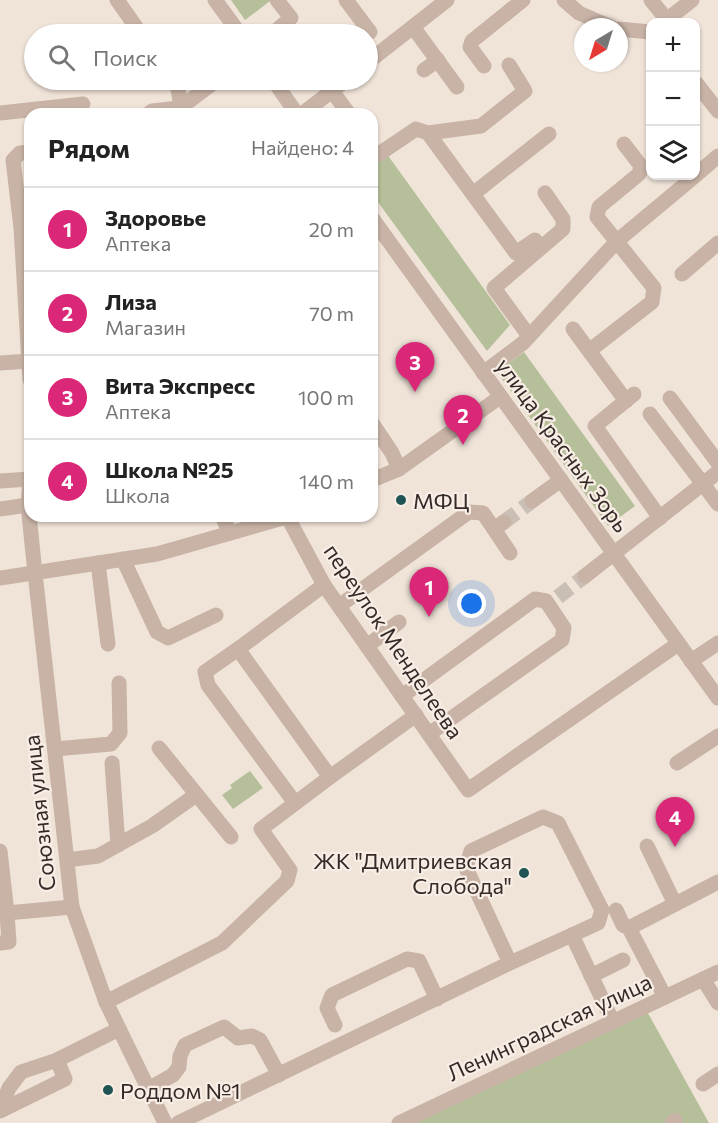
<!DOCTYPE html>
<html lang="ru">
<head>
<meta charset="utf-8">
<style>
	body { margin:0; font-family:Commissioner,sans-serif; background:#f6f6f6; color:#222 }
	.controls { position:absolute; right:18px; top:18px; display:grid; overflow:hidden; border-radius:12px; box-shadow:0 2px 4px #0004 }
	.controls button { width:54px; height:54px; display:grid; place-items:center; padding:0; border:0; border-bottom:2px solid #e0e0e0; background:#fff; color:#222; font:30px sans-serif }
	.compass { position:absolute; left:574px; top:18px; width:54px; height:54px; border-radius:50%; background:#fff; box-shadow:0 2px 4px #0004; rotate:218deg }
	.you { position:absolute; left:472px; top:604px; width:21px; height:21px; margin:-15px; border:4px solid #fff; border-radius:50%; background:#1a73e8; box-shadow:0 0 0 9px #1a73e833 }
	.badge { display:grid; place-items:center; width:39px; height:39px; border-radius:50%; background:#db2777; color:#fff; font-size:20px; font-weight:700 }
	.pin { position:absolute; translate:-50% -50px; filter:drop-shadow(0 2px 3px #0008) }
	.pin::after { content:''; position:absolute; top:32px; width:21px; height:18px; background:inherit; clip-path:polygon(0 0,100% 0,50% 100%) }
	.list { margin:0; padding:0; list-style:none }
	h2 { display:flex; justify-content:space-between; align-items:center; height:78px; margin:0; padding:0 24px; font-size:26px }
	h2 small { font-size:20px; font-weight:400; color:#767676 }
	.list li { display:grid; grid-template-columns:39px 1fr auto; gap:18px; align-items:center; box-sizing:border-box; height:84px; padding:0 24px; border-top:2px solid #e0e0e0 }
	.list b { display:block; font-size:22px; white-space:nowrap }
	.list p { margin:0; font-size:20px; white-space:nowrap; color:#767676 }
	.list em { font-size:20px; font-style:normal; color:#767676 }
	.icon { flex:none; width:33px; height:33px; fill:none; stroke:currentColor; stroke-width:2; stroke-linecap:round; stroke-linejoin:round }
	.map { position:relative; flex:none; width:718px; height:1123px; overflow:hidden }
	.search { position:absolute; background:#fff; box-shadow:0 2px 4px #0004; left:24px; top:24px; width:354px; height:66px; display:flex; align-items:center; gap:15px; box-sizing:border-box; padding:0 21px; border-radius:33px; color:#767676; font-size:22px }
	.panel { position:absolute; background:#fff; box-shadow:0 2px 4px #0004; left:24px; top:108px; width:354px; height:414px; border-radius:18px }
	.map>svg:first-child { display:block }
	.green { fill:#b5bf9a }
	.lines { fill:none; stroke-linecap:round; stroke-linejoin:round }
	.minor-tunnel { stroke:#cabfb5; stroke-width:15; stroke-dasharray:15 8; stroke-linecap:butt }
	.minor { stroke:#c8b3a6; stroke-width:15 }
	.poi-dot { fill:#1e5454; stroke:#f8eee5; stroke-width:2 }
	.labels { text-anchor:middle; dominant-baseline:central; stroke-width:4.5; stroke-linejoin:round; paint-order:stroke }
	.street-label { font-size:22px; fill:#342a27; stroke:#f8eee5 }
	.poi-label { font-size:22px; fill:#342a27; stroke:#f8eee5; text-anchor:start }
</style>
</head>
<body>
<div class="map">
<svg width="718" height="1123" viewBox="0 0 718 1123">
	<rect width="100%" height="100%" fill="#f0e4d9"/>
	<g class="green">
		<polygon points="231,0 270,0 270,1 245,20"/>
		<polygon points="384,150 510,325 487,351 372,194 372,160"/>
		<polygon points="524,352 635,506 608,526 497,372"/>
		<polygon points="250,771 263,788 233,809 222,795 232,788 230,785"/>
		<polygon points="644,1006 709,1123 395,1123"/>
	</g>
	<g class="lines">
		<g class="minor-tunnel">
			<polyline points="504,522 532,501"/>
			<polyline points="558,597 585,576"/>
		</g>
		<g class="minor">
			<polyline points="117,0 141,34"/>
			<polyline points="215,0 240,34"/>
			<polyline points="346,0 370,32"/>
			<polyline points="564,0 579,13 611,27"/>
			<polyline points="651,0 667,20"/>
			<polyline points="664,22 692,0"/>
			<polyline points="413,27 457,87"/>
			<polyline points="619,29 650,32"/>
			<polyline points="272,34 291,18 277,0"/>
			<polyline points="368,62 447,0"/>
			<polyline points="484,66 470,47 472,41 523,0"/>
			<polyline points="424,70 438,60"/>
			<path d="M174,80C181,89 178,103 183,114"/>
			<polyline points="273,80 297,114"/>
			<polyline points="696,83 718,111"/>
			<polyline points="332,91 349,114"/>
			<polyline points="0,113 83,104"/>
			<polyline points="148,114 152,111 180,108 217,80"/>
			<polyline points="302,114 346,80"/>
			<polyline points="428,133 481,126 525,91 509,65"/>
			<polyline points="30,152 20,153 13,160 21,228 30,380"/>
			<polyline points="379,154 416,129 428,133 516,253 535,240"/>
			<polyline points="696,175 718,156"/>
			<polyline points="473,194 549,134"/>
			<polyline points="372,218 718,698"/>
			<polyline points="682,274 718,243"/>
			<polyline points="573,329 626,401"/>
			<polyline points="529,336 494,288 563,229 563,219 545,193"/>
			<polyline points="589,351 652,302 654,288 597,217 599,207 639,174 641,166 624,144"/>
			<polyline points="0,363 29,361"/>
			<polyline points="483,373 523,343 617,241 695,176"/>
			<polyline points="634,394 595,426 660,518"/>
			<polyline points="670,398 718,463"/>
			<polyline points="650,414 718,504"/>
			<polyline points="372,423 392,453 399,469"/>
			<polyline points="30,480 28,505 35,573 72,907 106,1002 165,1123"/>
			<polyline points="372,480 399,469 500,397"/>
			<polyline points="0,481 30,479"/>
			<polyline points="532,501 561,480"/>
			<polyline points="0,509 28,505"/>
			<polyline points="222,516 230,533"/>
			<polyline points="287,516 324,585 468,790 678,644"/>
			<polyline points="494,529 510,553"/>
			<polyline points="123,559 157,632 168,638 216,615"/>
			<polyline points="98,563 108,644"/>
			<polyline points="585,576 718,472"/>
			<polyline points="0,578 157,554 290,516"/>
			<polyline points="339,606 469,512 483,513 494,529 504,522"/>
			<polyline points="367,646 399,622"/>
			<polyline points="238,649 324,585"/>
			<polyline points="691,661 718,643"/>
			<polyline points="402,696 535,599 546,601 564,628 562,640 429,734"/>
			<polyline points="159,748 231,837"/>
			<polyline points="55,749 111,744 120,733 119,683"/>
			<polyline points="112,763 118,845"/>
			<polyline points="677,763 718,736"/>
			<polyline points="295,803 208,685 205,672 238,649 330,777"/>
			<polyline points="647,846 675,904"/>
			<polyline points="0,851 7,913"/>
			<polyline points="67,860 98,856 152,826 196,795"/>
			<polyline points="616,910 623,925 629,928"/>
			<polyline points="0,943 9,942 7,913 72,907"/>
			<polyline points="510,963 466,868 471,851 543,817 558,823 602,910 598,923 572,935"/>
			<polyline points="591,976 623,960"/>
			<polyline points="703,979 718,1003"/>
			<polyline points="665,997 629,928 718,882"/>
			<polyline points="106,1002 222,943 287,881 290,870 261,829 330,777 416,715"/>
			<polyline points="335,1025 327,1008 332,995 407,959 419,961 437,999"/>
			<polyline points="703,1084 718,1074"/>
			<polyline points="148,1089 173,1075 179,1067 180,1056 185,1045 224,1027 238,1038 252,1036 260,1040 279,1075"/>
			<polyline points="0,1110 9,1088 21,1072 57,1060 119,1029"/>
			<polyline points="0,1111 65,1079 57,1060"/>
			<polyline points="178,1123 510,963 572,935 613,1022"/>
			<polyline points="399,1123 718,972"/>
			<polyline points="672,1123 675,1120"/>
		</g>
	</g>
	<g class="poi-dot">
		<circle cx="401" cy="500" r="6"/>
		<circle cx="524" cy="873" r="6"/>
		<circle cx="108" cy="1090" r="6"/>
	</g>
	<g class="labels">
		<g class="street-label">
			<text transform="translate(563 445) rotate(54)">улица Красных Зорь</text>
			<text transform="translate(394 641) rotate(56)">переулок Менделеева</text>
			<text transform="translate(39 813) rotate(-96)">Союзная улица</text>
			<text transform="translate(549 1027) rotate(-25)">Ленинградская улица</text>
		</g>
		<g class="poi-label">
			<text x="413" y="500">МФЦ</text>
			<text x="512" y="860" text-anchor="end">ЖК "Дмитриевская<tspan x="512" dy="25">Слобода"</tspan></text>
			<text x="120" y="1090">Роддом №1</text>
		</g>
	</g>
</svg>
<div class="controls">
<button>+</button>
<button>−</button>
<button><svg class="icon" aria-label="layers" viewBox="0 0 24 24"><path d="M12 4l9 5-9 5-9-5zM3 14l9 5 9-5"/></svg></button>
</div>
<svg class="compass" viewBox="-18 -18 36 36"><path d="M0-13l5 13h-10z" fill="#e53935"/><path d="M0 13l5-13h-10z" fill="#767676"/></svg>
<div class="you"></div>
<div class="pin badge" style="left:429px;top:617px">1</div>
<div class="pin badge" style="left:463px;top:445px">2</div>
<div class="pin badge" style="left:415px;top:392px">3</div>
<div class="pin badge" style="left:675px;top:847px">4</div>
<div class="search"><svg class="icon" aria-label="search" viewBox="0 0 24 24"><circle cx="10" cy="10" r="6"/><path d="M15 15l6 6"/></svg>Поиск</div>
<section class="panel">
<h2>Рядом<small>Найдено: 4</small></h2>
<ul class="list">
<li><span class="badge">1</span><div><b>Здоровье</b><p>Аптека</p></div><em>20 m</em></li>
<li><span class="badge">2</span><div><b>Лиза</b><p>Магазин</p></div><em>70 m</em></li>
<li><span class="badge">3</span><div><b>Вита Экспресс</b><p>Аптека</p></div><em>100 m</em></li>
<li><span class="badge">4</span><div><b>Школа №25</b><p>Школа</p></div><em>140 m</em></li>
</ul>
</section>
</div>
</body>
</html>
